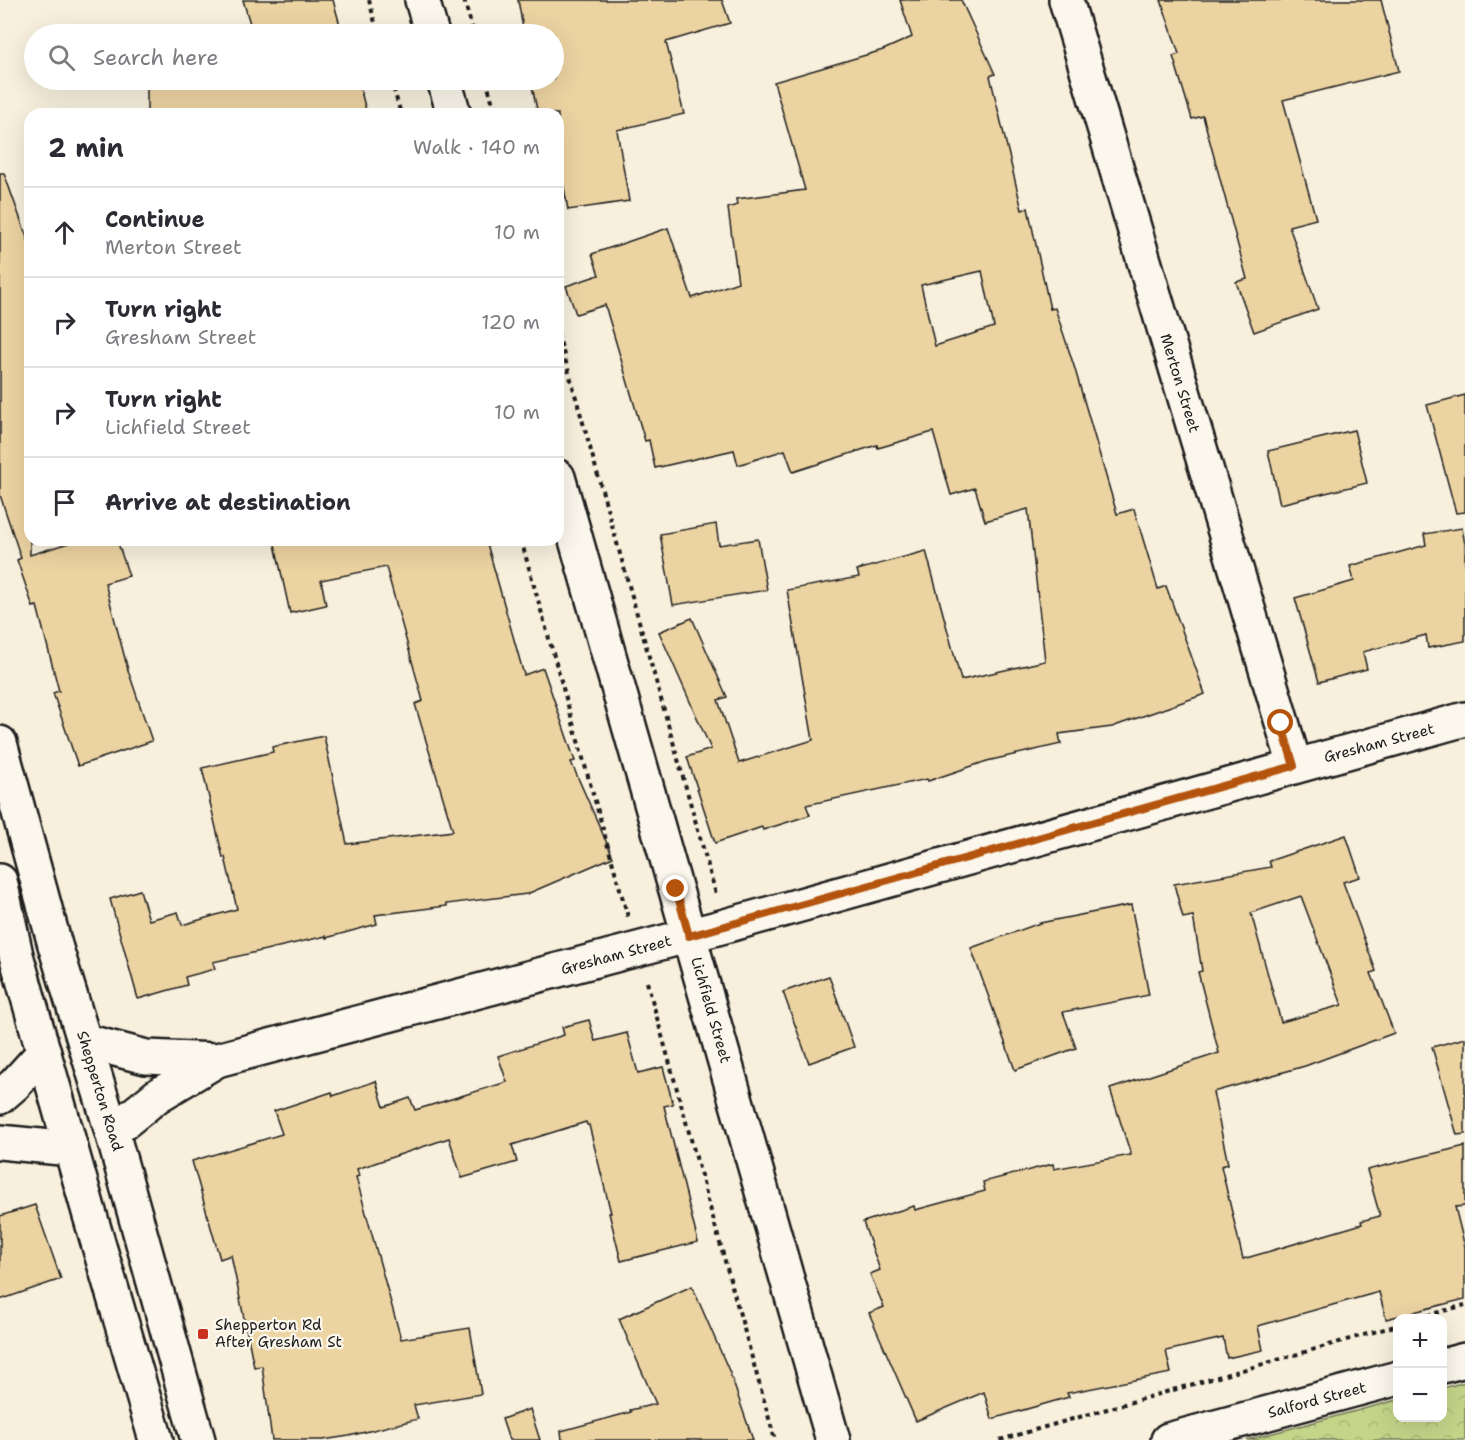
<!DOCTYPE html>
<html lang="en">
<head>
<meta charset="utf-8">
<style>
	body { margin:0; font-family:"Shantell Sans",sans-serif; background:#f7f7f7; color:#2b2b33 }
	.controls { position:absolute; right:18px; bottom:18px; display:grid; overflow:hidden; border-radius:12px; box-shadow:0 6px 24px #0002 }
	.controls button { width:54px; height:54px; display:grid; place-items:center; padding:0; border:0; border-bottom:2px solid #e1e1e2; background:#fff; color:#2b2b33; font:30px sans-serif }
	.stop { position:absolute; width:18px; height:18px; margin:-14px; border:4px solid #b45309; border-radius:50%; background:#fff }
	.stop.end { background:#b45309; border-color:#fff; box-shadow:0 2px 6px #0008 }
	.list { margin:0; padding:0; list-style:none }
	h2 { display:flex; justify-content:space-between; align-items:center; height:78px; margin:0; padding:0 24px; font-size:26px }
	h2 small { font-size:20px; font-weight:400; color:#7c7c81 }
	.list li { display:grid; grid-template-columns:39px 1fr auto; gap:18px; align-items:center; box-sizing:border-box; height:90px; padding:0 24px; border-top:2px solid #e1e1e2 }
	.list b { display:block; font-size:22px; white-space:nowrap }
	.list p { margin:0; font-size:20px; white-space:nowrap; color:#7c7c81 }
	.list em { font-size:20px; font-style:normal; color:#7c7c81 }
	.icon { flex:none; width:33px; height:33px; fill:none; stroke:currentColor; stroke-width:2; stroke-linecap:round; stroke-linejoin:round }
	.map { position:relative; flex:none; width:1465px; height:1440px; overflow:hidden }
	.search { position:absolute; background:#fff; box-shadow:0 6px 24px #0002; left:24px; top:24px; width:540px; height:66px; display:flex; align-items:center; gap:15px; box-sizing:border-box; padding:0 21px; border-radius:33px; color:#7c7c81; font-size:22px }
	.panel { position:absolute; background:#fff; box-shadow:0 6px 24px #0002; left:24px; top:108px; width:540px; height:438px; border-radius:18px }
	.map>svg:first-child { display:block }
	.park { fill:url(#park-crowns); stroke:#707852; stroke-width:1.5 }
	.building { fill:#ecd3a2; stroke:#1c1c1c; stroke-width:1.5; fill-rule:evenodd }
	.lines { fill:none; stroke-linecap:round; stroke-linejoin:round }
	.minor-casing { stroke:#1c1c1c; stroke-width:38 }
	.highway-casing { stroke:#1c1c1c; stroke-width:38 }
	.path { stroke:#1c1c1c; stroke-width:4; stroke-dasharray:4.5 4.5; stroke-linecap:butt }
	.minor { stroke:#fbf7ec; stroke-width:33 }
	.highway { stroke:#fbf7ec; stroke-width:33 }
	.route { stroke:#b45309; stroke-width:8 }
	.poi-dot { fill:#c8321e; stroke:#fbf7ec; stroke-width:2 }
	.labels { text-anchor:middle; dominant-baseline:central; stroke-width:4.5; stroke-linejoin:round; paint-order:stroke }
	.street-label { font-size:15px; fill:#1c1c1c; stroke:#fbf7ec }
	.poi-label { font-size:15px; fill:#1c1c1c; stroke:#fbf7ec; text-anchor:start }
</style>
</head>
<body>
<div class="map">
<svg width="1465" height="1440" viewBox="0 0 1465 1440">
	<defs>
		<pattern id="park-crowns" width="20" height="18" patternUnits="userSpaceOnUse" patternTransform="scale(1.5)"><rect width="20" height="18" fill="#c4d589"/><path d="M2 6a3 3 0 1 1 6 0M12 15a3 3 0 1 1 6 0" fill="none" stroke="#a8b676"/></pattern>
	</defs>
	<rect width="100%" height="100%" fill="#f8f0dd"/>
	<filter id="ink" filterUnits="userSpaceOnUse"><feTurbulence type="fractalNoise" baseFrequency=".0167" numOctaves="2"/><feDisplacementMap in="SourceGraphic" scale="12" xChannelSelector="R" yChannelSelector="G"/><feConvolveMatrix kernelMatrix="1 2 1 2 8 2 1 2 1" color-interpolation-filters="sRGB"/></filter>
	<g filter="url(#ink)">
		<polygon class="park" points="1465,1382 1465,1440 1247,1440 1397,1400 1398,1418 1442,1418 1443,1388"/>
		<g class="building">
			<polygon points="243,0 333,0 341,29 319,34 253,34"/>
			<polygon points="518,0 722,0 730,23 666,42 684,114 617,130 629,201 568,210 558,154 558,114 538,114 531,82 519,86 517,80 554,80 554,34 524,34"/>
			<path d="M900,0H961L995,74L990,76L1022,210L1028,208L1050,309L1055,308L1074,366L1117,514L1134,509L1158,589L1166,586L1205,694L1112,727L1059,734L1061,744L987,761L928,781L927,779L806,805L810,815L763,830L762,827L715,843L687,757L711,749L659,632L692,618L727,697L718,700L739,763L813,740L787,590L859,577L857,570L926,551L961,680L1045,661L1028,509L985,521L975,488L951,495L933,432L878,448L877,445L793,472L785,450L738,465L734,450L655,468L649,440L645,441L605,305L576,314L566,286L599,275L592,254L668,228L692,298L738,282L728,208L737,205L736,199L805,190L774,82L883,50L912,37ZM982,271L994,327L935,346L921,285Z"/>
			<polygon points="1161,0 1381,0 1399,71 1283,100 1316,219 1289,226 1318,309 1254,332 1236,282 1247,279 1203,116 1192,119 1173,56 1179,54"/>
			<polygon points="265,80 358,80 367,114 147,114 147,86 266,83"/>
			<polygon points="0,173 4,173 30,246 30,555 78,540 117,540 129,576 105,583 128,670 152,741 78,766 53,693 59,691 37,606 33,607 17,560 21,558 0,495"/>
			<polygon points="1465,395 1465,512 1456,513 1427,405"/>
			<polygon points="1354,430 1367,483 1280,504 1268,451"/>
			<polygon points="716,524 719,545 758,539 767,590 673,605 660,534"/>
			<polygon points="1462,528 1465,544 1465,641 1428,648 1426,635 1363,652 1367,669 1319,682 1295,598 1354,581 1350,566 1426,545 1424,534"/>
			<polygon points="274,540 486,540 524,675 543,668 575,761 571,762 613,857 527,894 446,904 447,906 375,915 377,924 326,938 326,936 213,962 215,969 185,977 187,985 138,999 110,899 140,890 149,920 178,912 182,925 237,909 225,857 223,858 202,768 273,752 272,747 324,736 347,844 453,831 415,704 423,701 386,567 321,580 326,605 290,613"/>
			<path d="M1346,835L1360,877L1343,882L1376,971L1371,973L1394,1033L1305,1066L1213,1092L1228,1164L1221,1166L1243,1259L1362,1224L1361,1221L1380,1216L1367,1170L1465,1146V1206L1455,1207L1465,1247V1299L1386,1319L1379,1292L1258,1326L1263,1350L1227,1358L1223,1338L1166,1351L1171,1373L1067,1393L1069,1397L992,1419L984,1392L916,1421L869,1313L884,1307L870,1274L880,1270L863,1222L914,1206L915,1210L985,1191L983,1182L1053,1164L1054,1169L1131,1155L1110,1089L1219,1053L1198,972L1202,971L1193,916L1183,918L1174,884L1271,867L1269,861ZM1301,896L1342,1005L1281,1022L1251,913Z"/>
			<polygon points="1131,905 1149,995 1063,1012 1076,1048 1015,1070 971,948 1040,923"/>
			<polygon points="829,976 854,1047 809,1063 783,992"/>
			<polygon points="589,1020 595,1041 627,1033 638,1073 663,1067 673,1104 664,1106 698,1242 621,1261 609,1213 611,1213 589,1125 587,1125 586,1122 512,1145 517,1162 462,1178 449,1138 357,1169 359,1176 356,1177 401,1339 470,1328 481,1394 414,1405 418,1419 349,1436 323,1440 272,1440 262,1366 254,1367 231,1255 220,1259 192,1161 282,1134 274,1111 332,1092 333,1096 376,1081 384,1107 410,1098 415,1110 507,1082 498,1056 564,1035 562,1027"/>
			<polygon points="1465,1038 1465,1134 1457,1135 1432,1047"/>
			<polygon points="35,1205 61,1279 0,1300 0,1216"/>
			<polygon points="692,1286 730,1373 753,1440 562,1440 561,1431 631,1412 630,1410 656,1404 619,1319"/>
			<polygon points="530,1409 540,1440 509,1440 502,1419"/>
		</g>
		<g class="lines">
			<g class="minor-casing">
				<g id="minor">
					<polyline points="422,0 432,34"/>
					<polyline points="1066,0 1295,766"/>
					<polyline points="444,80 454,114"/>
					<polyline points="558,477 833,1440"/>
					<polyline points="85,1041 146,1057 217,1060"/>
					<polyline points="0,1097 15,1084 44,1052"/>
					<polyline points="112,1132 157,1096 217,1060 725,926 1465,719"/>
					<polyline points="0,1142 71,1149"/>
					<polyline points="1442,1366 1465,1360"/>
					<polyline points="1168,1440 1398,1378"/>
				</g>
			</g>
			<g class="highway-casing">
				<g id="highway">
					<polyline points="0,743 55,945 112,1132 198,1440"/>
					<polyline points="0,881 16,955 89,1212 156,1440"/>
				</g>
			</g>
			<g class="path">
				<polyline points="369,0 378,34"/>
				<polyline points="464,0 474,34"/>
				<polyline points="391,80 401,114"/>
				<polyline points="486,80 496,114"/>
				<polyline points="558,334 716,894"/>
				<polyline points="521,540 628,917"/>
				<polyline points="647,982 775,1440"/>
				<polyline points="1418,1318 1465,1305"/>
				<polyline points="1000,1440 1398,1325"/>
			</g>
			<use href="#minor" class="minor"/>
			<use href="#highway" class="highway"/>
		</g>
	</g>
	<g class="lines" filter="url(#ink)">
		<polyline class="route" points="676,889 689,936 725,926 1294,766 1281,723"/>
	</g>
	<rect class="poi-dot" x="197" y="1328" width="12" height="12" rx="3"/>
	<g class="labels">
		<g class="street-label">
			<text transform="translate(1180 383) rotate(73)">Merton Street</text>
			<text transform="translate(1379 743) rotate(-15)">Gresham Street</text>
			<text transform="translate(616 955) rotate(-15)">Gresham Street</text>
			<text transform="translate(711 1010) rotate(74)">Lichfield Street</text>
			<text transform="translate(100 1091) rotate(73)">Shepperton Road</text>
			<text transform="translate(1317 1400) rotate(-15)">Salford Street</text>
		</g>
		<g class="poi-label">
			<text x="215" y="1325">Shepperton Rd<tspan x="215" dy="17">After Gresham St</tspan></text>
		</g>
	</g>
</svg>
<div class="controls">
<button>+</button>
<button>−</button>
</div>
<div class="stop" style="left:1281px;top:723px"></div>
<div class="stop end" style="left:676px;top:889px"></div>
<div class="search"><svg class="icon" aria-label="search" viewBox="0 0 24 24"><circle cx="10" cy="10" r="6"/><path d="M15 15l6 6"/></svg>Search here</div>
<section class="panel">
<h2>2 min<small>Walk · 140 m</small></h2>
<ul class="list">
<li><svg class="icon" aria-label="ahead" viewBox="0 0 24 24"><path d="M12 20V5M6 11l6-6 6 6"/></svg><div><b>Continue</b><p>Merton Street</p></div><em>10 m</em></li>
<li><svg class="icon" aria-label="right" viewBox="0 0 24 24"><path d="M7 20v-9h11M14 6l5 5-5 5"/></svg><div><b>Turn right</b><p>Gresham Street</p></div><em>120 m</em></li>
<li><svg class="icon" aria-label="right" viewBox="0 0 24 24"><path d="M7 20v-9h11M14 6l5 5-5 5"/></svg><div><b>Turn right</b><p>Lichfield Street</p></div><em>10 m</em></li>
<li><svg class="icon" aria-label="arrive" viewBox="0 0 24 24"><path d="M6 21V4h12l-3 4 3 4H6"/></svg><div><b>Arrive at destination</b></div></li>
</ul>
</section>
</div>
</body>
</html>
